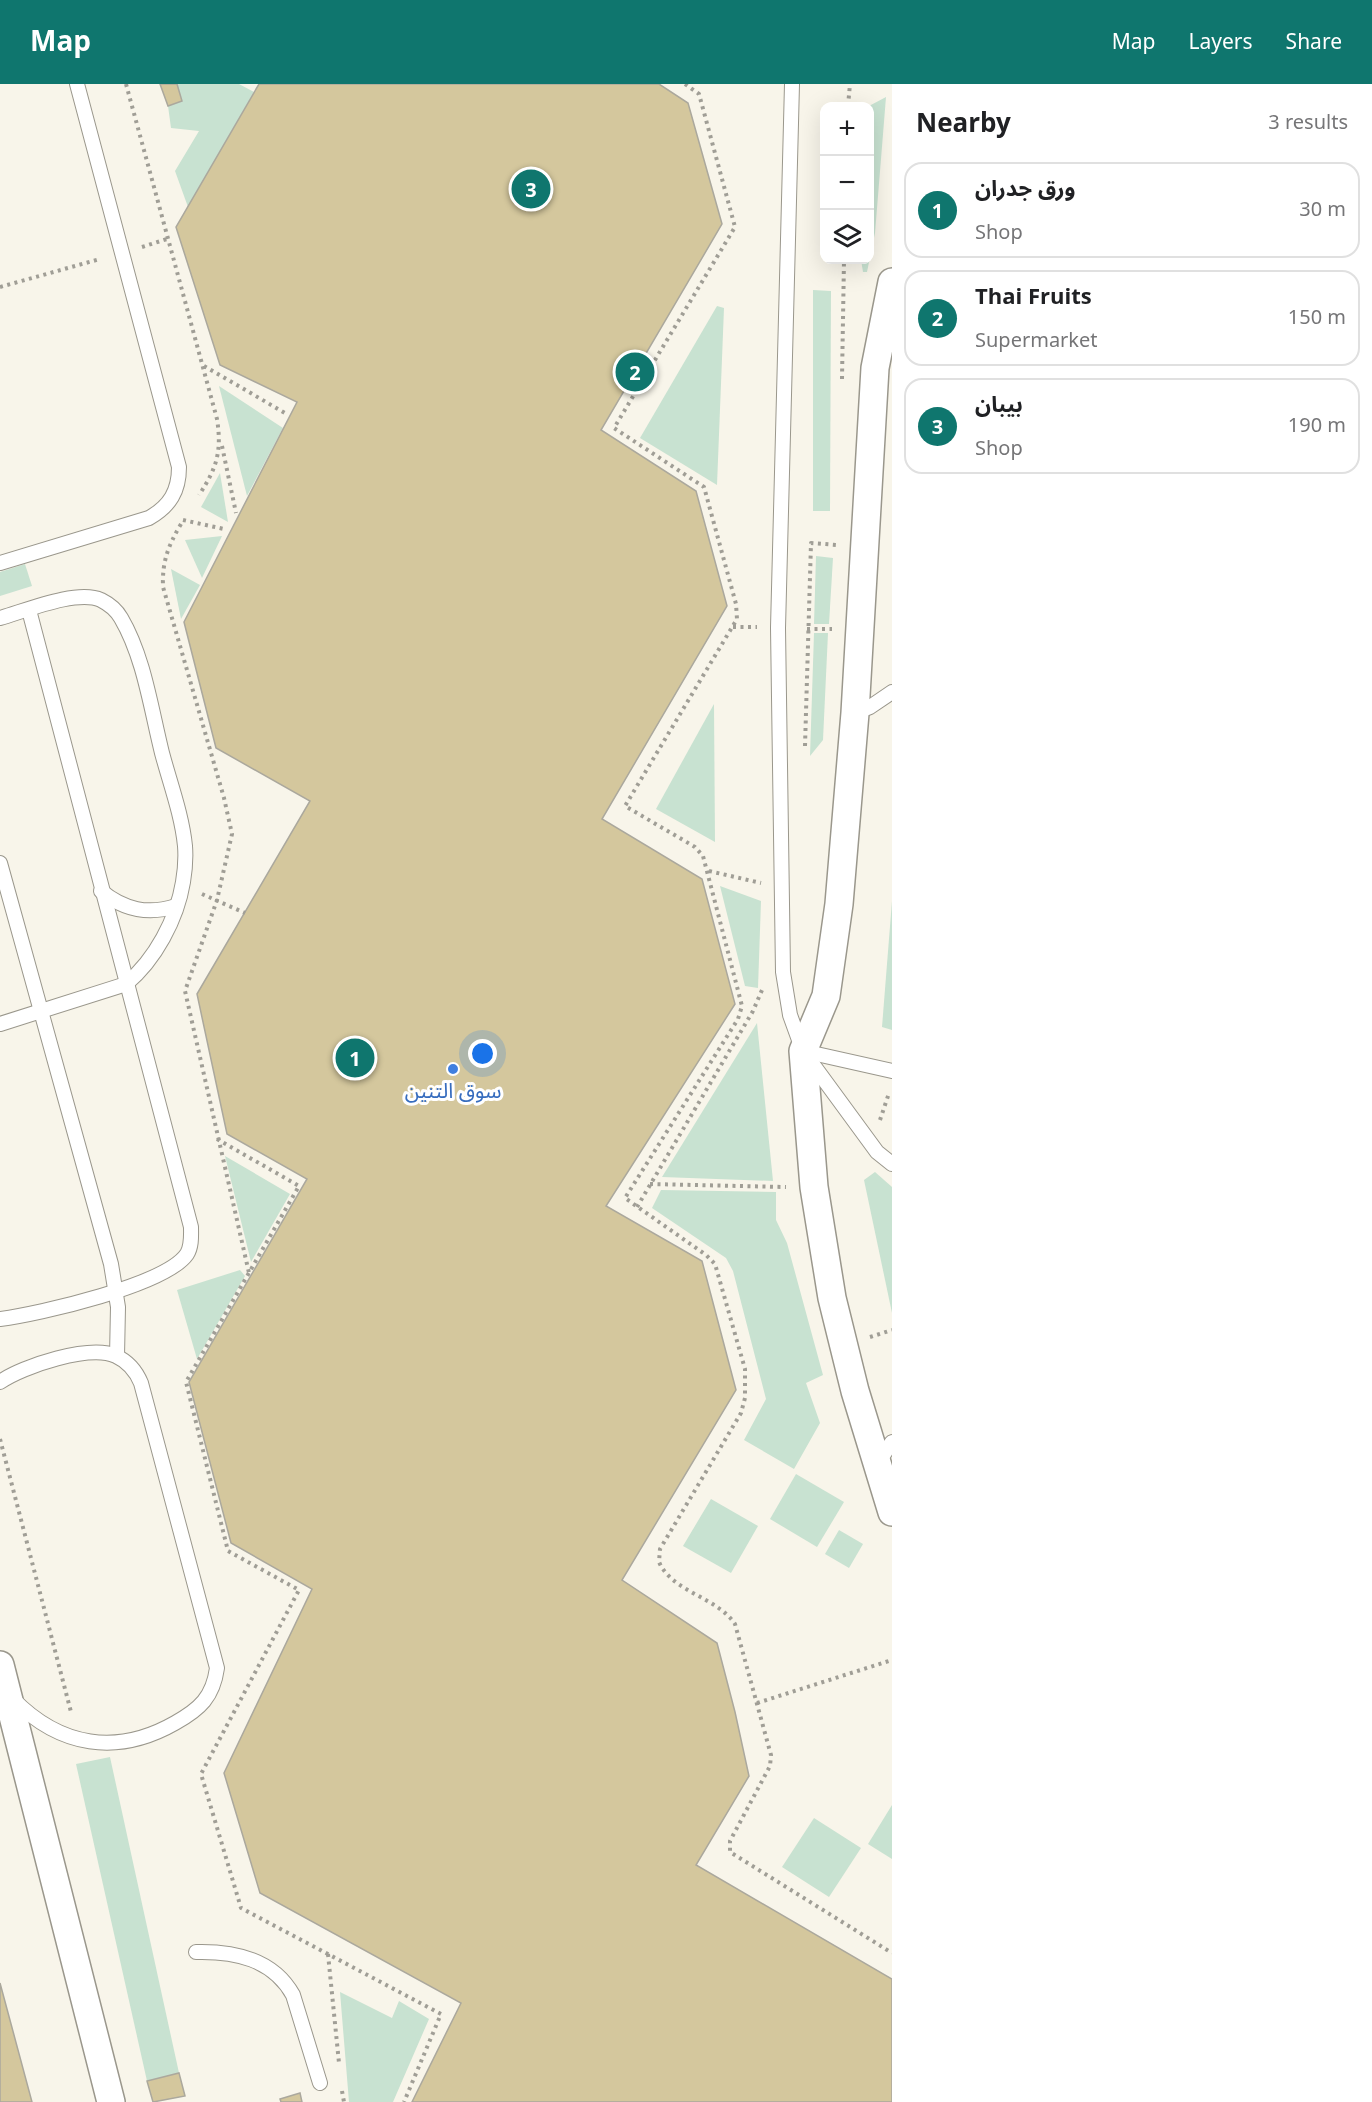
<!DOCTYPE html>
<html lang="en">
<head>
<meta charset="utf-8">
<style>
	body { margin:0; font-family:Georgia,"Noto Sans Arabic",serif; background:#f6f6f6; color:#202124 }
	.controls { position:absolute; right:18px; top:18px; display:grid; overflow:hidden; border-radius:12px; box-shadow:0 6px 24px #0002 }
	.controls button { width:54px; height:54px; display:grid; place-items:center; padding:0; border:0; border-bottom:2px solid #e0e0e0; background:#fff; color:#202124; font:30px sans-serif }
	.you { position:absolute; left:483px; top:970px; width:21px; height:21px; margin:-15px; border:4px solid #fff; border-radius:50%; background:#1a73e8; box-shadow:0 0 0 9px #1a73e833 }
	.badge { display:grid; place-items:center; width:39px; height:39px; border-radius:50%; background:#0f766e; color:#fff; font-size:20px; font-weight:700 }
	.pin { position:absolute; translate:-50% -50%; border:3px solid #fff; box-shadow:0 2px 6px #0006 }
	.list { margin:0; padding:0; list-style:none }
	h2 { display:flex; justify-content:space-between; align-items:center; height:78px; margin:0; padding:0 24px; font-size:26px }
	h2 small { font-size:20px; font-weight:400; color:#757577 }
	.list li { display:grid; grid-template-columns:39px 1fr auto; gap:18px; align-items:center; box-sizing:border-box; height:96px; margin:0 12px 12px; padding:0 12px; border:2px solid #e0e0e0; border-radius:18px }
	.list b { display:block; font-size:22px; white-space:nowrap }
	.list p { margin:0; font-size:20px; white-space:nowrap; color:#757577 }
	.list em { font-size:20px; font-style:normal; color:#757577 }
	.icon { flex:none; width:33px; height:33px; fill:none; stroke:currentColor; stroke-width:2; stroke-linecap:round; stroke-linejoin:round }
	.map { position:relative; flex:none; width:892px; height:2018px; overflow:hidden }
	header { display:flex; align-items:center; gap:36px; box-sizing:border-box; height:84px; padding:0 30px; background:#0f766e; color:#fff }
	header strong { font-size:28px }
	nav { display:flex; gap:33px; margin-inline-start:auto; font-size:21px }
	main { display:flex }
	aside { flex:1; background:#fff }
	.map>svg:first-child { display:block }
	.green { fill:#c8e2d1 }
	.building { fill:#d4c79d; stroke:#aba89d; stroke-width:1.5 }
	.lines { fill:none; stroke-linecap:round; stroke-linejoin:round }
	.service-casing { stroke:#9a978c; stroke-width:16 }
	.minor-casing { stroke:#9a978c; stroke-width:30 }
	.path { stroke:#a09e96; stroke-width:4; stroke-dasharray:3 4.5; stroke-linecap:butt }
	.service { stroke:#fff; stroke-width:14 }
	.minor { stroke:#fff; stroke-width:27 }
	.shop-dot { fill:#3f7fe0; stroke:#fff; stroke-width:2 }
	.labels { text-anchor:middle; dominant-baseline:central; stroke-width:6; stroke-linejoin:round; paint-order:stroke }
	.shop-label { font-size:21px; fill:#366cbe; stroke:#fff }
</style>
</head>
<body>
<header>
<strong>Map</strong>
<nav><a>Map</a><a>Layers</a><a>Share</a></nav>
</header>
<main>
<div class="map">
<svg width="892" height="2018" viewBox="0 0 892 2018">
	<rect width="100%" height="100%" fill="#f8f5ea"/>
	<g class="green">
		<polygon points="177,0 239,0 254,8 188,123 175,87 199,47 171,44 168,22 182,17"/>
		<polygon points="886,13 875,149 867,188 863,188 861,176 870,176 869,22"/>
		<polygon points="813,206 831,207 830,427 813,427"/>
		<polygon points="717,222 724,224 717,401 640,354"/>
		<polygon points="219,302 283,344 247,412"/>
		<polygon points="220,389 228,438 201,423"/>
		<polygon points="222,452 202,494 185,456"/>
		<polygon points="816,472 833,474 829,540 814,540"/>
		<polygon points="25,480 32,502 0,512 0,488"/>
		<polygon points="171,485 200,501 181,535"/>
		<polygon points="814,549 828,549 823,656 810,672"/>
		<polygon points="714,620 715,758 656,725"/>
		<polygon points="720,802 761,817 758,904 745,902"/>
		<polygon points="892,817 892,946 882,943"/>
		<polygon points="757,939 773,1097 662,1093"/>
		<polygon points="225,1072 290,1110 251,1178"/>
		<polygon points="875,1088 892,1103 892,1229 864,1096"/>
		<polygon points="661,1106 776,1108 776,1136 787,1159 823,1291 806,1299 820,1339 794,1385 744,1356 766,1315 733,1187 726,1174 652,1124"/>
		<polygon points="240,1186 245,1192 197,1275 177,1206"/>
		<polygon points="796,1390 844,1418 817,1463 770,1435"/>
		<polygon points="711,1415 758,1442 731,1489 683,1462"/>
		<polygon points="839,1446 863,1460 849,1484 825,1470"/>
		<polygon points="110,1673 179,1989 147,1997 76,1680"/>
		<polygon points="892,1721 892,1775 868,1760"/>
		<polygon points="814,1734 861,1764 829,1813 782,1783"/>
		<polygon points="340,1908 392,1934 399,1917 429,1935 393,2018 349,2018"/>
	</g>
	<g class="building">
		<polygon points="160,0 177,0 182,17 168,22"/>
		<polygon points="259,0 659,0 688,19 722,140 601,346 696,407 727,522 602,735 702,795 735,920 606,1122 702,1177 736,1306 622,1496 717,1559 735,1628 749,1692 696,1781 892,1895 892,2018 412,2018 461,1919 260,1809 224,1689 312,1505 231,1459 189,1298 307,1095 227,1050 197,910 310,717 216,664 184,538 297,318 220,281 176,143"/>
		<polygon points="0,1899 32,2018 0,2018"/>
		<polygon points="179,1989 185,2012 153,2018 147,1997"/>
		<polygon points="300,2009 302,2018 281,2018 280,2015"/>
	</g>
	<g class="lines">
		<g class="service-casing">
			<g id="service">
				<polyline points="792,0 778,544 783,888 790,931 803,967 877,1068 892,1080"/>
				<path d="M0,479L149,434C170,422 179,407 179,383L77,0"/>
				<path d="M0,534C25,527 77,505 101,516C109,520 117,527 121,534C144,573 151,625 162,669C170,699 182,731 185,762C186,774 185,786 183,798C177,835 155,876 126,900L0,940"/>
				<polyline points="855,629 870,623 892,608"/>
				<polyline points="0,779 111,1180 118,1223 117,1272"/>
				<path d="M101,807C124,826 148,831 176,822"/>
				<polyline points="803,967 892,987"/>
				<path d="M0,1235C39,1230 166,1201 187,1170C192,1162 191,1151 191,1143L29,526"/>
				<path d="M0,1298C23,1282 90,1260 116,1272C129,1278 136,1287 141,1299L217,1584C213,1613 200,1625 175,1639C117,1672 60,1663 13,1615"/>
				<polyline points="878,1379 892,1358"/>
				<path d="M196,1868C235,1867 273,1875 293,1911L320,1999"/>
			</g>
		</g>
		<g class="minor-casing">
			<g id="minor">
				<polyline points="892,198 875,284 855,629 839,820 826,912 803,967 814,1103 832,1214 855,1307 892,1428"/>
				<polyline points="0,1581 111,2018"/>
			</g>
		</g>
		<g class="path">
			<path d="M126,0L217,335C222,367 217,384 199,411"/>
			<path d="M685,0L699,10L735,143L614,344L704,403L736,520L737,535L625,722L695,763L703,772L742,922L738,935L625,1114L706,1171L715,1180L745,1285V1314L741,1329L660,1465L659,1478C672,1508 717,1513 735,1540L771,1671L770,1682L730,1757V1768L892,1869"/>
			<polyline points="848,22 850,0"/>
			<polyline points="142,163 167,155"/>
			<polyline points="0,203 100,175"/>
			<polyline points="204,282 285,329"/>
			<polyline points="842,295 844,176"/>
			<polyline points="222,362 236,429"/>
			<polyline points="183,436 224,445"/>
			<path d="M181,440C168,462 162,478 163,503L224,714L232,750L217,816L185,907L249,1189"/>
			<polyline points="733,543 757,543"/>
			<polyline points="807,545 832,545"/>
			<polyline points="805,662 811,459 837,461"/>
			<polyline points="709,787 761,799"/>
			<polyline points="202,810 245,829"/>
			<polyline points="880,1036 889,1009"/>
			<polyline points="217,1055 299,1102 186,1298 228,1467 299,1506 201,1690 241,1824 441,1930 404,2018"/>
			<polyline points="650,1100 786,1103"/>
			<polyline points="637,1123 753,927 762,906"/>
			<polyline points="870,1253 892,1246"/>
			<polyline points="0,1355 71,1628"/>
			<polyline points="757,1619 892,1576"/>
			<polyline points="328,1870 339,1979"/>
			<polyline points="342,2007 344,2018"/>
		</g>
		<use href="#service" class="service"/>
		<use href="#minor" class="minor"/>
	</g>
	<circle class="shop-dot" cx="453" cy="985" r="6"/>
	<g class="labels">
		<g class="shop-label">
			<text x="453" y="1007">سوق التنين</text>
		</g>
	</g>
</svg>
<div class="controls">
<button>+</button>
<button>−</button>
<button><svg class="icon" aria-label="layers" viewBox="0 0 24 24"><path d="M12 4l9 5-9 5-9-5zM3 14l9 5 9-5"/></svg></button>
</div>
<div class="you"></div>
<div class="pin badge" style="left:355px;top:974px">1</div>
<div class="pin badge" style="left:635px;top:288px">2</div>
<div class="pin badge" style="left:531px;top:105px">3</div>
</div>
<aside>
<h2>Nearby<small>3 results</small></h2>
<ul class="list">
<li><span class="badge">1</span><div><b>ورق جدران</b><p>Shop</p></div><em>30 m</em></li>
<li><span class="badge">2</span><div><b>Thai Fruits</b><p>Supermarket</p></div><em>150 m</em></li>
<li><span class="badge">3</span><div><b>بيبان</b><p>Shop</p></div><em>190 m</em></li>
</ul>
</aside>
</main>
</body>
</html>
